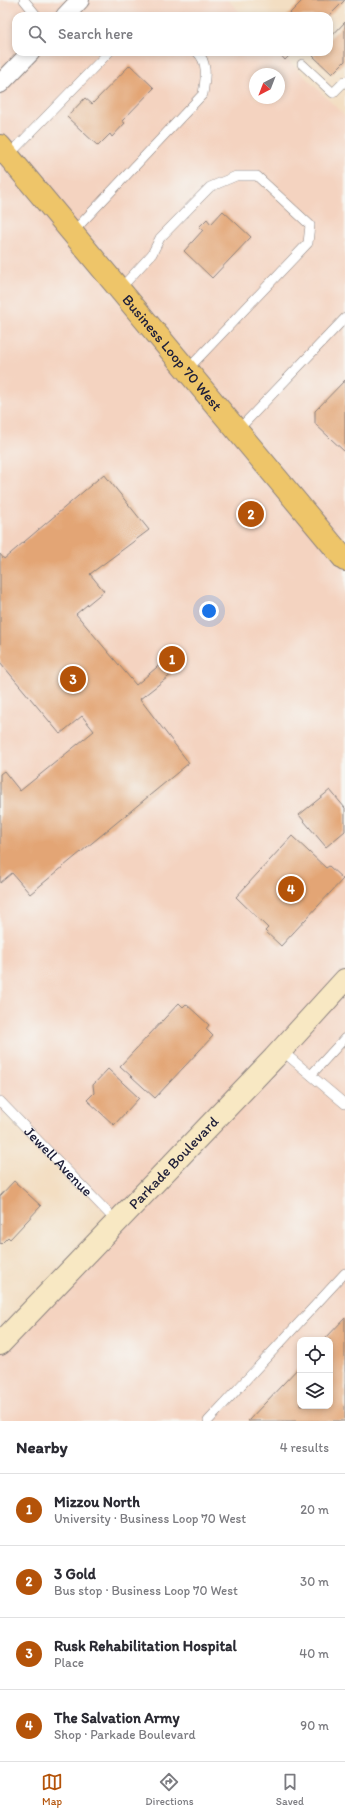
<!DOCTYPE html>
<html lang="en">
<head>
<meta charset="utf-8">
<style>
	body { margin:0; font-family:Itim,sans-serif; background:#f2f2f3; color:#2b2b33 }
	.controls { position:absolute; right:12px; bottom:12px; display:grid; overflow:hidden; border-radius:8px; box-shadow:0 2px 6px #0003 }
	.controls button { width:36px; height:36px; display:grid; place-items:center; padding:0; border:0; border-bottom:1px solid #e1e1e2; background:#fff; color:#2b2b33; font:20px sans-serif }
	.compass { position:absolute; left:249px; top:68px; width:36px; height:36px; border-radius:50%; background:#fff; box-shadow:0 2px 6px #0003; rotate:222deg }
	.you { position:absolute; left:209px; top:611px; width:14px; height:14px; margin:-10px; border:3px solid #fff; border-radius:50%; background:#1a73e8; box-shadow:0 0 0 6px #1a73e833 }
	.badge { display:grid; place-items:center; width:26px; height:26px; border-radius:50%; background:#b45309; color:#fff; font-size:13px; font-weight:700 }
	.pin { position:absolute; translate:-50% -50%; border:2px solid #fff; box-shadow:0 1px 4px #0006 }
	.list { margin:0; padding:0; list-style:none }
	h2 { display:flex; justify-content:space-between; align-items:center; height:52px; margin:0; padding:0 16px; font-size:17px }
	h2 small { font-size:13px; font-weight:400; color:#7c7c81 }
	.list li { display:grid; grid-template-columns:26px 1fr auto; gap:12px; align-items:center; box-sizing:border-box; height:72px; padding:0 16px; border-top:1px solid #e1e1e2 }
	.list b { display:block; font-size:15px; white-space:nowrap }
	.list p { margin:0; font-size:13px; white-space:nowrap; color:#7c7c81 }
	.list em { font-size:13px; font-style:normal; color:#7c7c81 }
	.icon { flex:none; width:22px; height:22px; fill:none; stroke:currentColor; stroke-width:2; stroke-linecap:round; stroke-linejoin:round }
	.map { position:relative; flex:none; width:345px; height:1421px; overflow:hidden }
	.search { position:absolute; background:#fff; box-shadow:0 2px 6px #0003; left:12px; right:12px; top:12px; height:44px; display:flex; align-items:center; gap:10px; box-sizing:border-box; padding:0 14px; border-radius:12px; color:#7c7c81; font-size:15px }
	.sheet { height:340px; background:#fff }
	nav { display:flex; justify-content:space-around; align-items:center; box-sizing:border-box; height:56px; border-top:1px solid #e1e1e2; background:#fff; font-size:11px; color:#7c7c81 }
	nav a { display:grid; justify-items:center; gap:2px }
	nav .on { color:#b45309 }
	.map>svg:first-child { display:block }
	.built { fill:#f4d3c0; fill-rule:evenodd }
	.building { fill:#e3a575 }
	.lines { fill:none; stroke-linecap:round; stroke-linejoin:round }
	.lane-casing { stroke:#8a807e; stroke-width:10 }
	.street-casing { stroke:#8a807e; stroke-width:20 }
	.secondary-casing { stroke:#8a807e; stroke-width:24 }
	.primary-casing { stroke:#8a807e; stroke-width:24 }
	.lane { stroke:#fff; stroke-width:9 }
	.street { stroke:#fff; stroke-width:18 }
	.secondary { stroke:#f8e8c3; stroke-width:22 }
	.primary { stroke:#eec569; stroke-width:22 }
	.labels { text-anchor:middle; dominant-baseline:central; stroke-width:3.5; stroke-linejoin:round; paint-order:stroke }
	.street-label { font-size:15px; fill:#22223b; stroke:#f6f6f2 }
</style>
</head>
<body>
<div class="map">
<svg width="345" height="1421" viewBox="0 0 345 1421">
	<rect width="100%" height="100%" fill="#f6f6f2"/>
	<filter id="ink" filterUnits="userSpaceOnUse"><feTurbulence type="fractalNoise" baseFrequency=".025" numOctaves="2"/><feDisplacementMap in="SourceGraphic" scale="8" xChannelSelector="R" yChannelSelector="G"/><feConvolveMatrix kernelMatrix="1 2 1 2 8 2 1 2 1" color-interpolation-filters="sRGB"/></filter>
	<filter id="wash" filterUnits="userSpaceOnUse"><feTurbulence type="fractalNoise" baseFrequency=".012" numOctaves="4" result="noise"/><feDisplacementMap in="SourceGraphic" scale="16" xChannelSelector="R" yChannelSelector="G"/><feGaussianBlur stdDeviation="0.9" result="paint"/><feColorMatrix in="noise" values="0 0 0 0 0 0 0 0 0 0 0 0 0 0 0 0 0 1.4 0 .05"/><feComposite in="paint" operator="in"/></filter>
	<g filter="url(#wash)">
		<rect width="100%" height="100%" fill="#f3dec2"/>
		<path class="built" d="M0,0H228L244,16H16V52H280L345,116V1421H0V1342L114,1221L8,1111L0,1119ZM255,74H279V98H255ZM300,1340H330V1406H300Z"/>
		<g id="blocks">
			<g class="building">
				<polygon points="303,0 345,0 329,16 287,16"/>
				<polygon points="345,22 345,61 332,74 313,56 317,52 329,52 329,39"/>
				<polygon points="278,52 293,52 285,60"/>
				<polygon points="130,65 154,88 122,121 125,123 112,137 110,134 98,146 67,117 85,98 92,104"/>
				<polygon points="223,211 251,237 212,278 184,251 203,230 199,227 207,219 211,224"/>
				<polygon points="345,380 345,452 315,424 315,411"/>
				<polygon points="104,474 149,530 90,574 104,591 76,614 136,685 163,662 172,674 140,699 189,763 30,894 12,873 0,883 0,774 4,771 20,791 94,731 82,716 60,734 0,662 0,554 4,559"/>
				<polygon points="330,790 345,808 345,831 326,847 299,815"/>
				<polygon points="292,836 326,868 329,866 343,879 281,946 265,931 268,928 236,897"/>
				<polygon points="179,1003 183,1007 186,1004 209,1025 206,1029 213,1036 155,1098 120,1066"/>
				<polygon points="108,1069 139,1098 114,1125 87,1100 94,1093 93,1085"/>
				<polygon points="14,1181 41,1206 10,1239 8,1237 1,1244 0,1243 0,1196"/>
				<polygon points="345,1318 345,1421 248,1421 300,1366 300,1406 330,1406 330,1340 324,1340"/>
			</g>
		</g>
	</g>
	<g filter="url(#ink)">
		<use href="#blocks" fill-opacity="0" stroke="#8a807e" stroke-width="1"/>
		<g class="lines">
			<g class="lane-casing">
				<g id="lane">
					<polyline points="24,0 37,16"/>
					<polyline points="302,64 333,93 345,81"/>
					<polyline points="8,156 109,52"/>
					<path d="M72,233L203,94C205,80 209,63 197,52"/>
					<polyline points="120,289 152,254 160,238 210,187 236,176 257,176 310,225 308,243 187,370"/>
					<polyline points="237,431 345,318"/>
					<polyline points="281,1050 345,1104"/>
					<polyline points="311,1075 345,1038"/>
					<path id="s1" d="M0,1101L117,1222"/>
					<polyline points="208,1421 345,1273"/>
				</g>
			</g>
			<g class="street-casing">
				<g id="street">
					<polyline points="65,16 80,0"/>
					<polyline points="0,84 31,52"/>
				</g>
			</g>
			<g class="secondary-casing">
				<g id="secondary">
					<path id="s2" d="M0,1344L274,1058L345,980"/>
				</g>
			</g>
			<g class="primary-casing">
				<g id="primary">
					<path id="s3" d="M0,146L345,560"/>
				</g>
			</g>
			<use href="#lane" class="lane"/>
			<use href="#street" class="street"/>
			<use href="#secondary" class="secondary"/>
			<use href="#primary" class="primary"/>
		</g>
	</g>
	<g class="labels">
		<g class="street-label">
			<text stroke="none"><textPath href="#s3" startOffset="269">Business Loop 70 West</textPath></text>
			<text stroke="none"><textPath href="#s1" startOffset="84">Jewell Avenue</textPath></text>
			<text stroke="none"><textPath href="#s2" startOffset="251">Parkade Boulevard</textPath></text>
		</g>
	</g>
</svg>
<div class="controls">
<button><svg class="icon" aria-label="locate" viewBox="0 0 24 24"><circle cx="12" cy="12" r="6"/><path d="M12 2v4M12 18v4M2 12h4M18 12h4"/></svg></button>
<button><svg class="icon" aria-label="layers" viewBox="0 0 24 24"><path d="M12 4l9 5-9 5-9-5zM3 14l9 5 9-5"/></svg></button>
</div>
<svg class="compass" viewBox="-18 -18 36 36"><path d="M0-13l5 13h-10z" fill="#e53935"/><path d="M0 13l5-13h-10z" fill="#7c7c81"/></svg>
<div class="you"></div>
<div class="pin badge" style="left:172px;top:659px">1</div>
<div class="pin badge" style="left:251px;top:514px">2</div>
<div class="pin badge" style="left:73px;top:679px">3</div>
<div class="pin badge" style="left:291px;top:889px">4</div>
<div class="search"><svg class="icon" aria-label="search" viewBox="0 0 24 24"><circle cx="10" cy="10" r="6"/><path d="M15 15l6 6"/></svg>Search here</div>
</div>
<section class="sheet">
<h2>Nearby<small>4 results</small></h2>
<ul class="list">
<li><span class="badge">1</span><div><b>Mizzou North</b><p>University · Business Loop 70 West</p></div><em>20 m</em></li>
<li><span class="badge">2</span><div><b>3 Gold</b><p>Bus stop · Business Loop 70 West</p></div><em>30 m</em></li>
<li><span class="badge">3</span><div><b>Rusk Rehabilitation Hospital</b><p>Place</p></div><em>40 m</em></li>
<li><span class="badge">4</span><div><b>The Salvation Army</b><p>Shop · Parkade Boulevard</p></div><em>90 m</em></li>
</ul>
</section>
<nav>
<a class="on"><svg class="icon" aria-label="map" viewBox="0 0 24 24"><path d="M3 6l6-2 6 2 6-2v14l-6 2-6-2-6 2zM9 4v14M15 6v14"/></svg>Map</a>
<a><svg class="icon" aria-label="directions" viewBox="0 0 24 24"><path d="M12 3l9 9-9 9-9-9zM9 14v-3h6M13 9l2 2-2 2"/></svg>Directions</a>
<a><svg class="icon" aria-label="saved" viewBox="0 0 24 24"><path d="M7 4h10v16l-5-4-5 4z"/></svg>Saved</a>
</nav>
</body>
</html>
